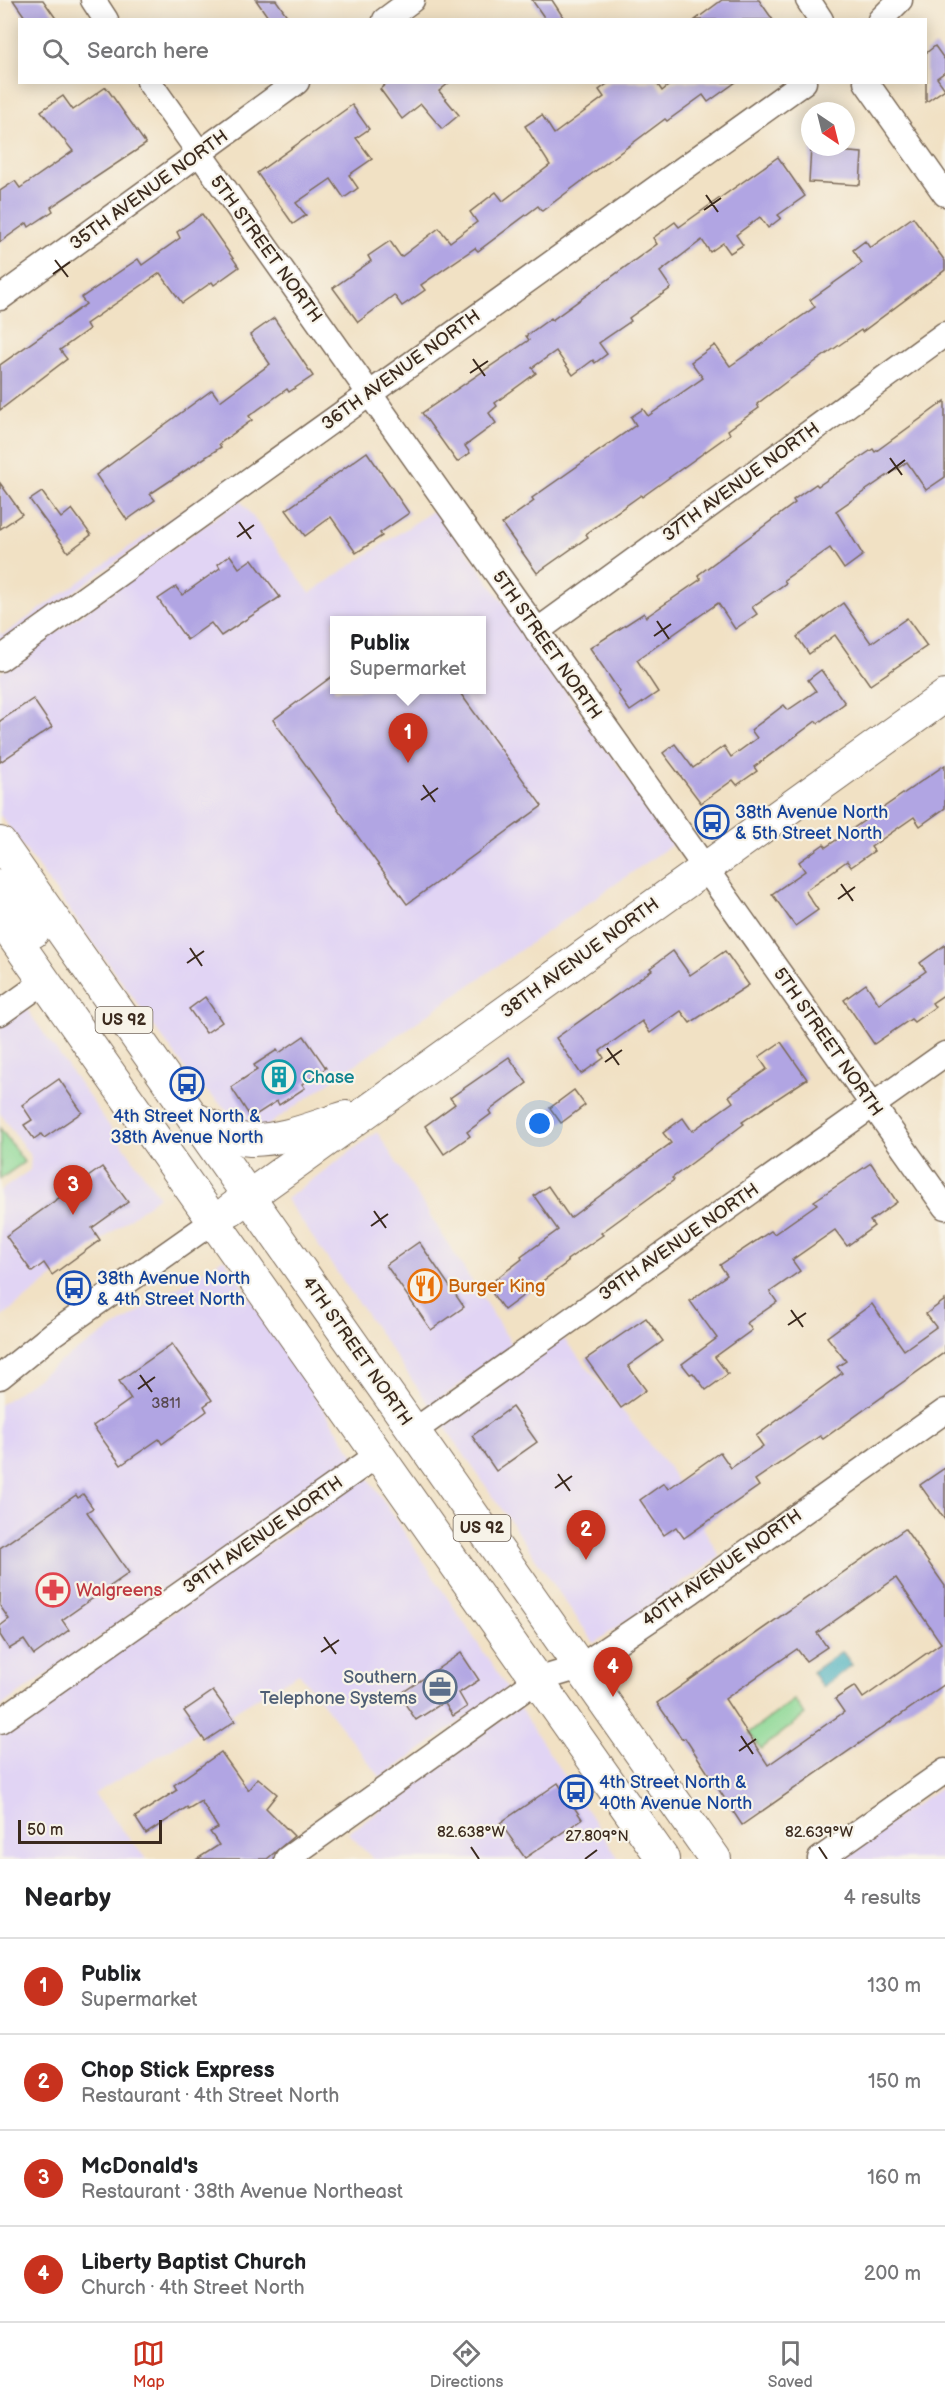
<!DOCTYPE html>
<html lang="en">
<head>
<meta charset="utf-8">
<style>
	body { margin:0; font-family:"Balsamiq Sans",sans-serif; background:#f2f2f2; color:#202124 }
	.compass { position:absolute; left:801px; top:102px; width:54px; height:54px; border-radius:50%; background:#fff; box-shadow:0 3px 15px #0003; rotate:145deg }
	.scale { position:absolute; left:18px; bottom:15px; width:144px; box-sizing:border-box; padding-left:6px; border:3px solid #3b2a1e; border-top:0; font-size:16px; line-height:21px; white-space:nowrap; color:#3b2a1e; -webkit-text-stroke:4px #f7f3e8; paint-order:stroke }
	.you { position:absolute; left:540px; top:1124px; width:21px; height:21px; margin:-15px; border:4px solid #fff; border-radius:50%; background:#1a73e8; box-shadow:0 0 0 9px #1a73e833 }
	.badge { display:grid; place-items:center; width:39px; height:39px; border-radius:50%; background:#c8321e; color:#fff; font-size:20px; font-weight:700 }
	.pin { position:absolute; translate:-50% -50px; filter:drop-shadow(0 2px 3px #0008) }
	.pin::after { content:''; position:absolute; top:32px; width:21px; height:18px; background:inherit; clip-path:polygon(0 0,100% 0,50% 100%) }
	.popup { position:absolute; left:330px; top:616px; width:156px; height:78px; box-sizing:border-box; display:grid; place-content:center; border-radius:0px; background:#fff; filter:drop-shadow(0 2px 4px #0005); font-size:20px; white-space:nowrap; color:#757577 }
	.popup b { font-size:22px; color:#202124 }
	.popup::after { content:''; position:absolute; left:50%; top:100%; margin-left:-12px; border:12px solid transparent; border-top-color:#fff }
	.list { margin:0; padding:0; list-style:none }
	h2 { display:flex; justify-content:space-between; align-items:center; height:78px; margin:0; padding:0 24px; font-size:26px }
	h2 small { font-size:20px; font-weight:400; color:#757577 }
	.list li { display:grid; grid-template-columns:39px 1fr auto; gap:18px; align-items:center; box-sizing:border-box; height:96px; padding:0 24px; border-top:2px solid #e0e0e0 }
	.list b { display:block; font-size:22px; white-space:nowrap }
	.list p { margin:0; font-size:20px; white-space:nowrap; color:#757577 }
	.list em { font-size:20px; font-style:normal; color:#757577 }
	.icon { flex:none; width:33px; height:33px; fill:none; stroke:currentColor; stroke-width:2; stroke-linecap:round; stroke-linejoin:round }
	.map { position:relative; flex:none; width:945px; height:1859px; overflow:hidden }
	.search { position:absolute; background:#fff; box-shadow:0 3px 15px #0003; left:18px; right:18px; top:18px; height:66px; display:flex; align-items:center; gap:15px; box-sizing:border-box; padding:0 21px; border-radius:0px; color:#757577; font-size:22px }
	.sheet { height:462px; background:#fff }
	nav { display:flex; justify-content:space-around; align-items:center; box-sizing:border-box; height:84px; border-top:2px solid #e0e0e0; background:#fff; font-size:16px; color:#757577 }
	nav a { display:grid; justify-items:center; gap:3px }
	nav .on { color:#c8321e }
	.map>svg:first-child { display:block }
	.built { fill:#e1d4f4; fill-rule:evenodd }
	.green { fill:#8dd895; stroke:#64815a; stroke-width:1.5 }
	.water { fill:#3baaba; stroke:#3b6a6c; stroke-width:1.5 }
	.building { fill:#b1a5e3; fill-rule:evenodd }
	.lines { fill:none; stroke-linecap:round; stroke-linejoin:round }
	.minor-casing { stroke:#7b6a58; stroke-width:27 }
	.major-casing { stroke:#7b6a58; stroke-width:34 }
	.minor { stroke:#fff; stroke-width:24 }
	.major { stroke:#fff; stroke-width:32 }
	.ticks { fill:none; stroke:#3b2a1e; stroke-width:2 }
	.labels { text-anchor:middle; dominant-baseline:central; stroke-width:4.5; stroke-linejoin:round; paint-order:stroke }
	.number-label { font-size:15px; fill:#58494f }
	.shield { fill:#f7f3e8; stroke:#73665b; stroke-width:1.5 }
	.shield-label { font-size:16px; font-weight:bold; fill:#3b2a1e }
	.street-label { font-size:18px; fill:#3b2a1e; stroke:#f7f3e8 }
	.transit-label { font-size:18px; fill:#164399; stroke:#f7f3e8; text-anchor:start }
	.culture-label { font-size:18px; fill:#0d838f; stroke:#f7f3e8; text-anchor:start }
	.food-label { font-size:18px; fill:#c56008; stroke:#f7f3e8; text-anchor:start }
	.health-label { font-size:18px; fill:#be3a42; stroke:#f7f3e8; text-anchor:start }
	.service-label { font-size:18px; fill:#4e5e75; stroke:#f7f3e8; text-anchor:end }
	.ticks-label { font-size:15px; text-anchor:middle; fill:#3b2a1e; stroke:#f7f3e8; stroke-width:4.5; stroke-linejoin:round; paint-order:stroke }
</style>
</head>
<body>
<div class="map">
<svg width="945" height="1859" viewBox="0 0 945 1859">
	<rect width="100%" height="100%" fill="#f7f3e8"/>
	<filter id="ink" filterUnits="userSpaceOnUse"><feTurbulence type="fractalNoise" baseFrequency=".0167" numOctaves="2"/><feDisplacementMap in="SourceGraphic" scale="12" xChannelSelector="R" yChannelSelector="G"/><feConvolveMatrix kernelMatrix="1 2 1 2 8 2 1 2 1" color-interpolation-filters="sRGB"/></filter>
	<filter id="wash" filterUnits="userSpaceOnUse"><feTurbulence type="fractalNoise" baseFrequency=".008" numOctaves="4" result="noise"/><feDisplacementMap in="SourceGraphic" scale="24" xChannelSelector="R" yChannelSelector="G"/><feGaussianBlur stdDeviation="1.35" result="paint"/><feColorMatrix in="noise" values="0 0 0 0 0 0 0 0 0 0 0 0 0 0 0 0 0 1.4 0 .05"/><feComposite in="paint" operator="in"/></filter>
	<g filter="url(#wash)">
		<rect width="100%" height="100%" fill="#f1e1c4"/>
		<g class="built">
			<polygon points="226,480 227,482 0,645 0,632 3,635"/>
			<path d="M240,500L310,593L437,508L673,844L264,1128H247L192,1078L0,815V673ZM334,620H482V690H334Z"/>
			<polygon points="26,1008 159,1196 0,1318 0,1191 30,1170 31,1157 0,1113 0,1026"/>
			<polygon points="377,1132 513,1346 430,1406 286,1199"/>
			<polygon points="224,1258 355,1457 0,1707 0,1405 61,1361"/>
			<polygon points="563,1338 669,1468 720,1557 594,1643 443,1424"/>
			<polygon points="367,1476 507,1688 381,1778 299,1673 94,1794 146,1859 0,1859 0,1735"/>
			<polygon points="519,1707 619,1859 373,1859 348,1833 397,1799 395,1796"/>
			<polygon points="945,1784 945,1859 839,1859"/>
		</g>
		<g class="green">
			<polygon points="0,1128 24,1162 0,1179"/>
			<polygon points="794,1700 805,1715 761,1749 749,1733"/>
		</g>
		<polygon class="water" points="842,1651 852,1665 822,1687 812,1672"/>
		<g id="blocks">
			<g class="building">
				<polygon points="13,0 43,0 57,20 27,20"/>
				<polygon points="256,0 276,0 290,20 270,20"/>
				<polygon points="532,0 552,0 565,20 546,20"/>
				<polygon points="722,0 759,0 773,20 695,20"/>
				<polygon points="935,46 945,60 945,72 937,78 945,89 926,102 926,53"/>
				<polygon points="388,82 450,82 439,91 459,115 442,129 421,104 402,119 380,89"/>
				<polygon points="610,82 656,82 662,91 673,82 736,82 708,102 703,95 667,121 665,119 542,211 538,206 478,251 475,248 421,285 425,290 402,306 394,295 358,322 333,288 371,261 368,256 390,241 401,257 439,228 450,242 477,222 470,212 496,192 503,201 550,165 525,126 542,115 554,134 604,97 599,90"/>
				<polygon points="106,87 146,144 51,207 53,211 29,227 27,223 0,242 0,191 15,181 20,188 73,151 41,111 63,96 73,110"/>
				<polygon points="352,105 369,129 356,138 372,159 349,175 358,188 344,198 331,179 296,203 306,215 293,224 257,173"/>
				<polygon points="811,147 837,147 837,151 862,153 860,185 809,182"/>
				<polygon points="778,157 805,196 778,215 781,218 768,228 760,217 736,235 743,245 730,253 723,243 710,252 702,240 660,272 671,288 629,318 631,321 599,343 607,354 595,363 593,360 573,375 556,351 532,368 536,373 495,403 497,406 489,413 496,423 465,446 470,453 457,462 422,413 529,340 526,336 551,318 552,320 657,244 653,238 675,222 679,227"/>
				<polygon points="202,214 239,267 214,285 212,282 182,303 160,273 86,324 89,329 60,350 67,359 0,410 0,365 86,304 81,298 138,259 142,265 180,238 177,232"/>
				<polygon points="913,217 945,261 945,270 862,332 861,330 786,382 757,404 759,408 728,430 730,434 642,497 641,495 586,534 588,537 537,573 502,524 534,501 532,498 636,425 631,417 643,409 648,416 703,378 691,362 715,345 730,366 815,307 810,300 862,263 853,250 865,241 870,248"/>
				<polygon points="274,318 313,376 289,392 287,389 249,416 252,420 219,444 221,447 150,494 155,500 127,520 96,475 212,390 220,401 270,364 250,335"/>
				<polygon points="945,401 945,477 926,490 907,462 836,511 863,555 844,569 830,548 784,580 786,583 752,607 757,614 735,629 718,603 637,660 658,692 630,711 618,694 620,692 590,648 644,613 646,617 701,579 698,575 795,503 793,500 816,484 818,486 873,449 875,452"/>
				<polygon points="367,452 409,513 380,533 382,536 356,553 331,517 305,536 286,510"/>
				<polygon points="0,483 22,514 0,529"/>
				<polygon points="42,492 61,518 72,509 91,535 68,552 30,500"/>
				<polygon points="230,555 239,568 252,559 280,597 221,636 211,623 187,640 158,599 176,587 182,595 220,568 218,564"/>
				<polygon points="843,603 871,643 907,618 927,646 870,685 835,635 809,654 797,637"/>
				<polygon points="821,670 845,703 818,723 816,721 754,767 757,771 737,785 733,780 701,803 663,753 675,744 693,768 724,746 731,757 757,738 751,730 784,705 788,710 816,691 808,680"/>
				<polygon points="334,675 334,690 458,690 542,806 407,904 273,720"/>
				<polygon points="33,699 52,727 0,762 0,721"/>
				<polygon points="945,765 945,808 920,826 914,817 871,847 874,851 851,867 847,861 805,891 818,910 795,926 772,894 805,871 799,862 824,844 826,847"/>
				<polygon points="945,945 945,994 932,1003 935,1007 914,1022 911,1019 874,1044 844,1000 866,984 879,1004 926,971 920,963"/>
				<polygon points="673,951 690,975 725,951 749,985 690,1023 681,1011 650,1033 642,1021 600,1051 604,1058 581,1074 556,1038 652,970 650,968"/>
				<polygon points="205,997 222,1022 206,1033 189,1009"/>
				<polygon points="304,1036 326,1068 302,1084 305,1088 279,1105 277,1101 251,1118 231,1087 257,1070 254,1065 277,1050 279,1053"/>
				<polygon points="781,1042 807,1079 742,1122 744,1124 672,1178 674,1180 601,1233 603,1235 567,1260 568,1262 504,1310 487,1286 522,1259 521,1257 558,1230 534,1196 548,1186 570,1218 671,1143 663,1133 683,1118 692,1131 733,1102 729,1096 767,1069 759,1057"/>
				<polygon points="509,1057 527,1083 489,1111 491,1114 467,1132 470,1136 444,1154 425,1126 455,1104 450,1098"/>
				<polygon points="59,1079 82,1112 44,1138 41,1134 34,1139 24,1125 32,1120 22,1105"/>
				<polygon points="574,1090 585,1105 561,1123 550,1108"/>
				<polygon points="871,1163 897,1202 870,1221 874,1226 847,1246 835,1230 792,1260 800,1271 770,1292 777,1302 747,1323 752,1330 715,1357 728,1374 706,1390 693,1373 690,1374 682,1364 717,1338 690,1301 727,1275 720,1265 771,1231 774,1234 817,1204 814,1201"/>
				<polygon points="102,1167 128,1202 92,1228 100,1240 52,1275 44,1263 32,1272 6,1236"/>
				<polygon points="419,1242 464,1307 431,1330 386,1265"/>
				<polygon points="945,1300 945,1352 823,1439 820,1436 755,1480 759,1486 684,1538 676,1527 664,1535 640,1500 664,1483 668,1489 720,1452 731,1468 763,1446 756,1436 842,1373 837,1367 846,1361 827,1337 872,1304 904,1350 936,1327 926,1314"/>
				<polygon points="646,1318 663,1341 628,1366 646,1390 621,1408 586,1359"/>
				<polygon points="172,1344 212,1400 204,1406 207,1411 162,1444 159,1439 121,1465 93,1426 131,1399 119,1381"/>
				<polygon points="512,1407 537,1442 496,1471 472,1436"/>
				<polygon points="945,1468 945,1520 920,1485"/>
				<polygon points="83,1494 93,1508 87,1512 129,1573 62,1620 69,1630 34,1655 24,1640 9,1649 0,1635 0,1626 9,1619 0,1606 0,1548 76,1495 78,1498"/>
				<path d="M905,1529L945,1586V1684L742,1825L685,1738L682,1739L657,1703ZM896,1578L941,1643L863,1698L855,1686L835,1699L844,1712L768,1765L725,1699L797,1649L806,1661L827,1647L817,1633Z"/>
				<polygon points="461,1653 479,1680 459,1693 467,1707 453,1716 444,1702 416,1720 399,1695"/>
				<polygon points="213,1691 235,1721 205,1741 184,1711"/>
				<polygon points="221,1752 248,1790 258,1778 277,1794 266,1808 294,1836 267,1859 197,1859 219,1845 210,1832 218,1828 201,1801 188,1809 187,1807 146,1834 135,1817 177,1790 174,1785"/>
				<polygon points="558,1783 582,1819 525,1858 500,1823"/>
			</g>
		</g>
	</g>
	<g filter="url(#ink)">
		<use href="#blocks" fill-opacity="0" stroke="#7b6a58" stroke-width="1.5"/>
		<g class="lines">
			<g class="minor-casing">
				<g id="minor">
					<polyline points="93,0 106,20"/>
					<polyline points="808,0 821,20"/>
					<polyline points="385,20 412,0"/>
					<polyline points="880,20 900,0"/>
					<polyline points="149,82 945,1207"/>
					<polyline points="866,82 945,194"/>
					<polyline points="0,298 297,82"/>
					<polyline points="537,631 945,334"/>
					<polyline points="0,659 804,82"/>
					<polyline points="0,1013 45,981"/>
					<polyline points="0,1377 53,1334 215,1220"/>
					<polyline points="414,1431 945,1054"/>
					<polyline points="0,1721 379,1454"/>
					<polyline points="287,1859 537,1680 580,1667 692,1591 945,1411"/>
					<polyline points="820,1859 945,1771"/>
				</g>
			</g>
			<g class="major-casing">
				<g id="major">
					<polyline points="0,843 715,1859"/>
					<polyline points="0,886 33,932"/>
					<polyline points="0,918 663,1859"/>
					<path d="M194,1118C211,1126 231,1139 250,1140C282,1141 316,1126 346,1117"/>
					<polyline points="230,1210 945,696"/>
				</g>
			</g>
			<use href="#minor" class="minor"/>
			<use href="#major" class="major"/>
		</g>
	</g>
	<path class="ticks" d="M706,195L718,212M704,210L721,198M55,260L68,277M53,274L70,262M473,359L485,376M470,373L488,361M890,458L902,475M888,473L905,460M239,522L251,539M237,537L254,525M657,621L669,639M654,636L671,624M423,785L435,802M421,800L438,788M841,884L853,901M838,899L855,887M190,948L202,966M187,963L204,951M607,1048L619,1065M605,1062L622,1050M374,1211L386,1228M371,1226L388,1214M791,1310L803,1327M788,1325L806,1313M140,1375L152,1392M138,1389L155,1377M558,1474L570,1491M555,1488L572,1476M324,1637L336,1654M321,1652L339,1640M741,1736L753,1754M739,1751L756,1739M471,1847L479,1859M819,1847L827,1859M585,1859L597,1850"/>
	<defs>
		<g id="bus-ring" transform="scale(1.725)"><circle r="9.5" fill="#f7f3e8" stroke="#1a4fb4" stroke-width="1.5"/><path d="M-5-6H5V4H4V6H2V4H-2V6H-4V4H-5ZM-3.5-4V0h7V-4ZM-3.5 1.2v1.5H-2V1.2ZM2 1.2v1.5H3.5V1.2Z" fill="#1a4fb4"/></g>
		<g id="building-ring" transform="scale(1.725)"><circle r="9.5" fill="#f7f3e8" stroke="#0f9aa8" stroke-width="1.5"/><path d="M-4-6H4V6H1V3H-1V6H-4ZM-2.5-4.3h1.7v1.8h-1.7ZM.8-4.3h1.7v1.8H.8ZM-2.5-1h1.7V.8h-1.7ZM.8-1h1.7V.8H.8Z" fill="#0f9aa8"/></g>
		<g id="restaurant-ring" transform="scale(1.725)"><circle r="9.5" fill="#f7f3e8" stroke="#e8710a" stroke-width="1.5"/><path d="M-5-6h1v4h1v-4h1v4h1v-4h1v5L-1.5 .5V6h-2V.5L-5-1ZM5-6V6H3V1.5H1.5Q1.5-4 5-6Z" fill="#e8710a"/></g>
		<g id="pharmacy-ring" transform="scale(1.725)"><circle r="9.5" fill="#f7f3e8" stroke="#e0444e" stroke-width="1.5"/><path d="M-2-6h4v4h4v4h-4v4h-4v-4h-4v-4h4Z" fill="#e0444e"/></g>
		<g id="office-ring" transform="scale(1.725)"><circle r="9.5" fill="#f7f3e8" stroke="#5c6f8a" stroke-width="1.5"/><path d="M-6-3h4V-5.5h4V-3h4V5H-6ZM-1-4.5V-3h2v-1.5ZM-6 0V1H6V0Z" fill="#5c6f8a"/></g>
	</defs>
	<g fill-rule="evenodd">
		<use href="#bus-ring" x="712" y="822"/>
		<use href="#building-ring" x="279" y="1077"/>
		<use href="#bus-ring" x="187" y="1084"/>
		<use href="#restaurant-ring" x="425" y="1286"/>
		<use href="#bus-ring" x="74" y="1288"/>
		<use href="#pharmacy-ring" x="53" y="1590"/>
		<use href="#office-ring" x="440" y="1687"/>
		<use href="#bus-ring" x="576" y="1792"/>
	</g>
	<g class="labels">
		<g class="number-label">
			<text x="166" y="1403">3811</text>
		</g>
		<g class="shield">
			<rect x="95.5" y="1007" width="57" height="26" rx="4.5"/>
			<rect x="453.5" y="1515" width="57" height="26" rx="4.5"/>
		</g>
		<g class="shield-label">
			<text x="124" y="1020">US 92</text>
			<text x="482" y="1528">US 92</text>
		</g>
		<g class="street-label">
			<text transform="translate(149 190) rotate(-36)">35TH AVENUE NORTH</text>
			<text transform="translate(266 249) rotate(54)">5TH STREET NORTH</text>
			<text transform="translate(401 370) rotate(-36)">36TH AVENUE NORTH</text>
			<text transform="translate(741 482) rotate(-36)">37TH AVENUE NORTH</text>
			<text transform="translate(547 645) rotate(55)">5TH STREET NORTH</text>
			<text transform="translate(580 958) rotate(-36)">38TH AVENUE NORTH</text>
			<text transform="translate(828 1042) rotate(55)">5TH STREET NORTH</text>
			<text transform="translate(679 1242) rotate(-35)">39TH AVENUE NORTH</text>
			<text transform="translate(357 1351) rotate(55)">4TH STREET NORTH</text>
			<text transform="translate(263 1535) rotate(-35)">39TH AVENUE NORTH</text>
			<text transform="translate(722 1568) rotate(-35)">40TH AVENUE NORTH</text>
		</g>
		<g class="transit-label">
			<text x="735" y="812">38th Avenue North<tspan x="735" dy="21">&amp; 5th Street North</tspan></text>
			<text x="187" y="1116" text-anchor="middle">4th Street North &amp;<tspan x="187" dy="21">38th Avenue North</tspan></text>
			<text x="97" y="1278">38th Avenue North<tspan x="97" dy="21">&amp; 4th Street North</tspan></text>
			<text x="599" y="1782">4th Street North &amp;<tspan x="599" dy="21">40th Avenue North</tspan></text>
		</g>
		<g class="culture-label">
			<text x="302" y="1077">Chase</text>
		</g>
		<g class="food-label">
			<text x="448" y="1286">Burger King</text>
		</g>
		<g class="health-label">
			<text x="76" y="1590">Walgreens</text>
		</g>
		<g class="service-label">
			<text x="417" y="1677">Southern<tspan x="417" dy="21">Telephone Systems</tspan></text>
		</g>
	</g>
	<g class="ticks-label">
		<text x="471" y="1837">82.638°W</text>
		<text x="819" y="1837">82.639°W</text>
		<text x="597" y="1841">27.809°N</text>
	</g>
</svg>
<svg class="compass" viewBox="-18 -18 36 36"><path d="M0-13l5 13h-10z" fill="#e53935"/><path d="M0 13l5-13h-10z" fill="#757577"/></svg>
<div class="scale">50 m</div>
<div class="you"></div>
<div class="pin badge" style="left:408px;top:763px">1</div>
<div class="popup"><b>Publix</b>Supermarket</div>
<div class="pin badge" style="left:586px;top:1560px">2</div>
<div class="pin badge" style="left:73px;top:1215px">3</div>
<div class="pin badge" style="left:613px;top:1697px">4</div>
<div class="search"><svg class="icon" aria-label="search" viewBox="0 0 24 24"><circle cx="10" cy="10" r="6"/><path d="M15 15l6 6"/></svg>Search here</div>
</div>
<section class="sheet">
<h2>Nearby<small>4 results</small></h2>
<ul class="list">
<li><span class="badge">1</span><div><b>Publix</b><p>Supermarket</p></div><em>130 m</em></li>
<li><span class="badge">2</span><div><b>Chop Stick Express</b><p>Restaurant · 4th Street North</p></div><em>150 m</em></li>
<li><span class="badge">3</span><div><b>McDonald's</b><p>Restaurant · 38th Avenue Northeast</p></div><em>160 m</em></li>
<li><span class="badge">4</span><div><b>Liberty Baptist Church</b><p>Church · 4th Street North</p></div><em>200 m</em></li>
</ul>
</section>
<nav>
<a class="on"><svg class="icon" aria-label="map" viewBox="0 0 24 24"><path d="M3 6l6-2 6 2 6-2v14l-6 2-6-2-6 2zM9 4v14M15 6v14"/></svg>Map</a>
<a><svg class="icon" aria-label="directions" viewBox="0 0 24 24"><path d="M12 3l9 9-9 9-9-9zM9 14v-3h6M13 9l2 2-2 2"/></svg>Directions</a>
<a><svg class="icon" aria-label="saved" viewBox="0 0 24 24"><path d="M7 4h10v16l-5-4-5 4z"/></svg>Saved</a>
</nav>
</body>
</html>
